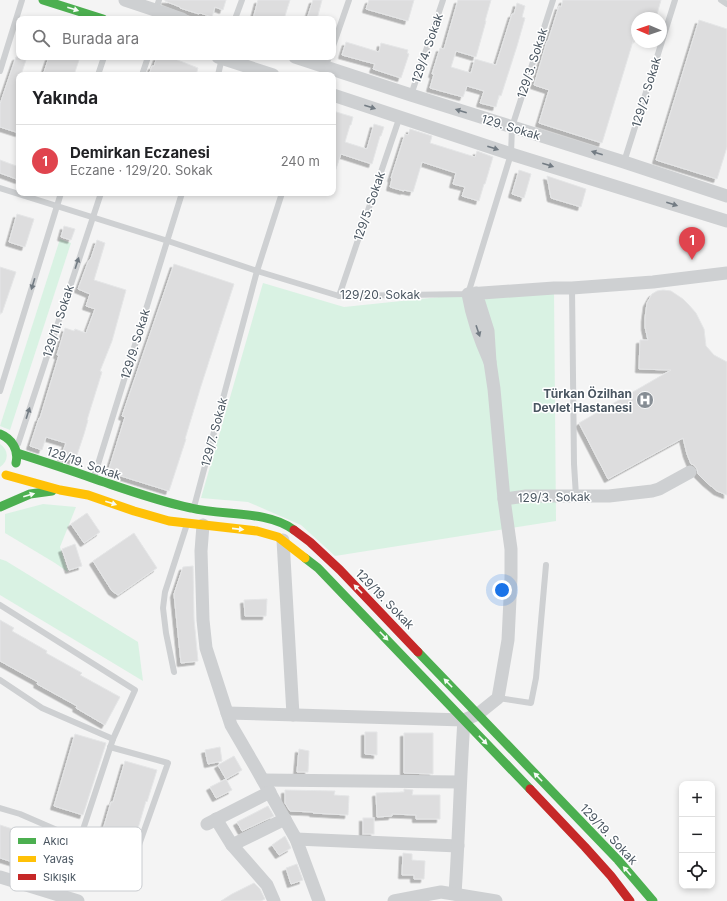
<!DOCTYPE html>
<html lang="tr">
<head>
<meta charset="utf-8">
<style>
	body { margin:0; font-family:Inter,sans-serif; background:#f6f6f6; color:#202124 }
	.controls { position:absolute; right:12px; bottom:12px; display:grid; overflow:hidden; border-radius:8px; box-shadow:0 2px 6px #0003 }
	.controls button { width:36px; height:36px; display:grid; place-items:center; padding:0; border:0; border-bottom:1px solid #e0e0e0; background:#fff; color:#202124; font:20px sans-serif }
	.compass { position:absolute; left:631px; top:12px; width:36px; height:36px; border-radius:50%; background:#fff; box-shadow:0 2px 6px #0003; rotate:272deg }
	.you { position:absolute; left:502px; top:590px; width:14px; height:14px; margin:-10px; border:3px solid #fff; border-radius:50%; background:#1a73e8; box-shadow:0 0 0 6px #1a73e833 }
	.badge { display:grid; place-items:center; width:26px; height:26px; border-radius:50%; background:#d93025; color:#fff; font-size:13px; font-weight:700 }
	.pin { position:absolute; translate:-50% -33px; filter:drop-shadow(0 1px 2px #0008) }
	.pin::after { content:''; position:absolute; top:21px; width:14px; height:12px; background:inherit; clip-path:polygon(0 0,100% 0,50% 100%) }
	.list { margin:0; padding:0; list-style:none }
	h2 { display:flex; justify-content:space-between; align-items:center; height:52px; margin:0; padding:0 16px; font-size:17px }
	h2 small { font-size:13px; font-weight:400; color:#757577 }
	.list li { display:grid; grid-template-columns:26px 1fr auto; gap:12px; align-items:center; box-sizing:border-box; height:72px; padding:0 16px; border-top:1px solid #e0e0e0 }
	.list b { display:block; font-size:15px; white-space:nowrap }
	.list p { margin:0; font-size:13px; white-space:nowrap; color:#757577 }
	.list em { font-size:13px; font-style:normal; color:#757577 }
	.icon { flex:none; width:22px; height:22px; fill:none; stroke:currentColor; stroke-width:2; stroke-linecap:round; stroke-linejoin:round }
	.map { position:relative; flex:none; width:727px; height:901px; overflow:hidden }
	.search { position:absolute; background:#fff; box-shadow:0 2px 6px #0003; left:16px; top:16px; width:320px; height:44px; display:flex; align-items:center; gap:10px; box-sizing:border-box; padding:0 14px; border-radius:8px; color:#757577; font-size:15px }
	.panel { position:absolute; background:#fff; box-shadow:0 2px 6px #0003; left:16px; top:72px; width:320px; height:124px; border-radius:8px }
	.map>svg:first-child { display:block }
	.green { fill:#d9f2e3 }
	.building { fill:#ddddde; stroke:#e5e6e7; filter:url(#shadow) }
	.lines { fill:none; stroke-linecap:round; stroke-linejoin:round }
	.lane { stroke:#ced0d2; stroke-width:6 }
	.street { stroke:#ced0d2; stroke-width:13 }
	.fast { stroke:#4caf50; stroke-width:9 }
	.slow { stroke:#ffc107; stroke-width:9 }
	.jam { stroke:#c62828; stroke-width:9 }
	.oneway { fill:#f6fbf6 }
	.oneway2 { fill:#727b83 }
	.labels { text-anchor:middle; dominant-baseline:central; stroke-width:3; stroke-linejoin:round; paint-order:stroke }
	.street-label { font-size:12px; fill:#4a5661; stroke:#fff }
	.poi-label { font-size:12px; font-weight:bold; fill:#4a5661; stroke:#fff; text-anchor:end }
	.key { fill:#fff; stroke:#c9ccd0; stroke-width:1 }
	.key-label { font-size:11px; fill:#4a5661 }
</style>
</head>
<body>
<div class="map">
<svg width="727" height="901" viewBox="0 0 727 901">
	<defs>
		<filter id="shadow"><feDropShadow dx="-3.5" dy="3.5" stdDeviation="0" flood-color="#0004"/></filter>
	</defs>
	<rect width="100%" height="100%" fill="#f4f4f4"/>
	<g class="green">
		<polygon points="60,239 71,243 10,430 0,426"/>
		<polygon points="263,283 344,307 468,294 554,288 556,521 335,556 301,525 248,502 201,498"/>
		<path d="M0,444C9,450 9,461 0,467Z"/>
		<polygon points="43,504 76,507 60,547 68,572 55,563 5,533 5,514"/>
		<polygon points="0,559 6,561 138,642 143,681 0,595"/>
	</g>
	<g class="building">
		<polygon points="165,0 226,0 223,10 215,7 212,17 200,13 199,14 180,8 180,7 165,1"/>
		<polygon points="258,0 290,0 284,19 253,19"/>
		<polygon points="313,0 322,0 317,19 307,19"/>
		<polygon points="369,0 414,0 408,21 366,9"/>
		<polygon points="458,0 491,0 485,21 486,21 476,57 456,51 451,67 471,73 475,59 496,65 512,14 514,14 517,3 525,6 522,17 525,18 517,46 501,96 499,95 496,107 480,103 484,91 467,86 463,97 430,88 434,74 432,74 440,48 444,49"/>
		<polygon points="563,0 661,0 656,18 637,18 637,39 634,38 602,143 539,123 549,90 534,85 547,41 548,41 559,6 561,7"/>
		<polygon points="699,20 727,29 727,147 717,179 656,160"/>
		<polygon points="346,42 379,52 381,43 408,50 407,53 409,54 401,78 373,69 375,64 342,55"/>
		<polygon points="16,57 27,57 21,75 19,75 19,133 0,127 0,104"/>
		<polygon points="49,57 80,57 74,75 43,75"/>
		<polygon points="157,57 175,57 175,59 198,68 196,75 149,75 152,66 154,66"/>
		<polygon points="333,111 353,117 351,125 350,125 345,142 367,149 374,124 384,127 381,136 380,136 372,164 341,154 335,172 333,171"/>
		<polygon points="410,129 432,136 430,143 475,157 477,151 493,157 485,184 484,184 479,201 462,196 465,187 453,184 456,173 422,162 413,192 404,190 404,191 390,187 392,179 391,178 405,134 408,135"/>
		<polygon points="0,160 19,167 19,180 0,173"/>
		<polygon points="519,170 531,174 524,198 512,194"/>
		<polygon points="547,176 586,189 581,207 551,198"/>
		<polygon points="17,214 34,219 25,247 9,242"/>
		<polygon points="64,226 75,229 71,240 61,237"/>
		<polygon points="97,240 105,243 94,280 126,290 112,341 100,371 102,372 87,420 88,420 84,434 75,461 61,457 66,443 46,437 42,450 30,446 39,418 40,418 59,355 57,355 65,328 74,331 75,329 86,333 95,309 86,306 90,294 78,289 88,262 91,258"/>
		<polygon points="174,264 234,284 201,386 185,439 186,439 169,491 108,472 125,417 122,416"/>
		<polygon points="0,267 16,272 2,313 0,313"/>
		<polygon points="663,290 671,291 683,299 689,305 696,313 704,329 706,346 714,355 727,362 727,495 717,491 706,482 698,474 697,469 694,465 691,464 687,454 683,438 608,479 579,423 671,370 639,369 640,340 648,340 645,327 645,318 647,303 652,294 657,291"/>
		<polygon points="87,513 100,532 84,543 71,524"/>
		<polygon points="134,533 157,568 118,595 112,591 93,561"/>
		<polygon points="75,544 82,566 69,570 62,549"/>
		<polygon points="193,566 194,619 198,661 181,663 174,594 183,567"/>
		<polygon points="267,599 266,616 245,616 244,600"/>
		<polygon points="0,620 14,628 12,631 47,651 46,653 82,673 80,675 120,697 105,725 76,708 77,706 37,684 38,682 0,661"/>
		<polygon points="365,732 377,732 377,755 365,754"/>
		<polygon points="404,733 433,733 433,774 404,773"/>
		<polygon points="75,734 106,743 83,815 54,806"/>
		<polygon points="220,747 222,761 208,764 205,750"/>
		<polygon points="299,749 309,751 308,772 297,772"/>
		<polygon points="234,756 242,770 226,779 218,765"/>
		<polygon points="125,761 157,770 147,802 146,801 134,842 102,833 111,802 113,802"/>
		<polygon points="226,779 232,790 216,798 210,787"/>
		<polygon points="404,789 413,790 412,795 440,795 440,819 416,819 416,815 392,814 392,816 377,817 376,793 404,792"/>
		<polygon points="285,790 335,791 334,795 349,796 348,815 313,813 313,812 290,811 285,803"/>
		<polygon points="268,806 274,816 242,831 237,822"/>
		<rect x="363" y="818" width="11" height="16"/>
		<polygon points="0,825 70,847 61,877 0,858"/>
		<polygon points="285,836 291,848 279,855 272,845"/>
		<polygon points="403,853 412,854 412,860 425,861 424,879 414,879 414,875 402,875"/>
		<polygon points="297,864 303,880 291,884 286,868"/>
		<polygon points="254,883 260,889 265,899 261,901 221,901 232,894"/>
	</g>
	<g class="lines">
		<g class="lane">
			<polyline points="721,0 727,4"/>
			<polyline points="156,10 159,0"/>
			<polyline points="235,19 242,0"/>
			<polyline points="333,46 349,0"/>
			<polyline points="325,68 329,57"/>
			<polyline points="0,71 22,0"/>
			<polyline points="98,75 104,57"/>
			<polyline points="142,75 148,57"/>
			<polyline points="218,75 222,58"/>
			<polyline points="411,95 443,0"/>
			<polyline points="624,162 675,0"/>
			<polyline points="0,188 168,241 257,271 339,296 468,294 511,154 512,127 553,0"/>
			<polyline points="572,288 574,464 576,496"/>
			<polyline points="339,296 400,116"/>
			<polyline points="0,391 61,193"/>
			<polyline points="18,444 101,193"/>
			<polyline points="94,477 182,193"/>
			<polyline points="194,507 257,271 282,193"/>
			<polyline points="0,605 135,690 113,739"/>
			<polyline points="174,672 166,633 163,608 165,592 187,524"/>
			<polyline points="0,680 42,708 113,739 61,896"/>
			<polyline points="498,698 531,703 536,678 546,565"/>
			<polyline points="0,808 20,814 80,840 134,859 168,763 110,747"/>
		</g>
		<g class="street">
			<polyline points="125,0 182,19"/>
			<polyline points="218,57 273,75"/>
			<polyline points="295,57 411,95 624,162 727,196"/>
			<polyline points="333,95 511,154 727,221"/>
			<path d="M476,293L488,331L490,362C480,340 472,317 468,294L554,288H572L653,282L727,273"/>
			<polyline points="490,362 494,389 504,499 526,496 609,496 652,491 659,489 690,472"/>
			<polyline points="203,525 201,551 203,620 206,648 231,725 256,768 296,839 319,901"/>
			<polyline points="283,540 293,715"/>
			<polyline points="227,713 464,720 478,714 498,698 508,640 511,578 511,549 504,499"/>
			<polyline points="263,780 460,782"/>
			<polyline points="216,819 232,845 267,885 274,901"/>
			<polyline points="207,824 270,792"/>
			<polyline points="296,839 458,846"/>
			<polyline points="232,845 285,819"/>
			<polyline points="0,877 78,901"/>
			<path d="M455,894C459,836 460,778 464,720"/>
			<polyline points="394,901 441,892 496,901"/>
		</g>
		<g class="fast">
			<polyline points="43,0 103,19"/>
			<path d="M0,434C12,439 19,450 16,463"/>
			<path d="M17,453C42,461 67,469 92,478C125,489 157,501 191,508C223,516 267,510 294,530"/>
			<polyline points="0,507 30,494 52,491"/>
			<polyline points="305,558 318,568 530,789"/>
			<polyline points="418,652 618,860 653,901"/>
		</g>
		<polyline class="slow" points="6,475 60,490 88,495 134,511 169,521 257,531 278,537 305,558"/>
		<g class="jam">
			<polyline points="294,530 310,542 340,570 418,652"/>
			<polyline points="530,789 585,847 611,876 630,901"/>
		</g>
	</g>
	<defs><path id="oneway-solid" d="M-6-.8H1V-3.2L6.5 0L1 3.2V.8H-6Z"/></defs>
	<g class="oneway">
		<use href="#oneway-solid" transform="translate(73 9) rotate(17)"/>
		<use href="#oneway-solid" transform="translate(29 495) rotate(-16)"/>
		<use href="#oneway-solid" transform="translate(111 503) rotate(18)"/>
		<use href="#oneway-solid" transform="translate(238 529) rotate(6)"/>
		<use href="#oneway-solid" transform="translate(358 589) rotate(-134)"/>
		<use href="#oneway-solid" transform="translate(384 636) rotate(46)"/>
		<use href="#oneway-solid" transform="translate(448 683) rotate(-134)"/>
		<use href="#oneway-solid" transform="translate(483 740) rotate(46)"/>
		<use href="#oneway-solid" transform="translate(538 777) rotate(-134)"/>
		<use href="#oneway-solid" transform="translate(627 871) rotate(-131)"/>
	</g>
	<g class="oneway2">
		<use href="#oneway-solid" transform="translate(370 107) rotate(18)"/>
		<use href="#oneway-solid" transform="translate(461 111) rotate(-163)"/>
		<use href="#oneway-solid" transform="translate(493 148) rotate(18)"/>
		<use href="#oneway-solid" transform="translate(597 153) rotate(-163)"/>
		<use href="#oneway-solid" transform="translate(548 165) rotate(17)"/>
		<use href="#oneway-solid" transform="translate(672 204) rotate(17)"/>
		<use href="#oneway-solid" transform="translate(77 263) rotate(-72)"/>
		<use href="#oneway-solid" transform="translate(33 284) rotate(107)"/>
		<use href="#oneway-solid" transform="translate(478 331) rotate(71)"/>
		<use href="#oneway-solid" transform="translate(28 413) rotate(-72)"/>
	</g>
	<defs>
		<g id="hospital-disc" transform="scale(0.9)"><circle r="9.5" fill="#868d94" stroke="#fff"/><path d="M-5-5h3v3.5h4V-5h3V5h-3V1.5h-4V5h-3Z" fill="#fff"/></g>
	</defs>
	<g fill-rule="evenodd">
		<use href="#hospital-disc" x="645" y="400"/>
	</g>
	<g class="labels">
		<g class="street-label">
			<text transform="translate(427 48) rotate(-71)">129/4. Sokak</text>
			<text transform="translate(532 63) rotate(-72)">129/3. Sokak</text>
			<text transform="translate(646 92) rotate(-73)">129/2. Sokak</text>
			<text transform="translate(511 127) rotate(17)">129. Sokak</text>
			<text transform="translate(369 206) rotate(-71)">129/5. Sokak</text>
			<text x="380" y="294">129/20. Sokak</text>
			<text transform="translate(58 321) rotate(-72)">129/11. Sokak</text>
			<text transform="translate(135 344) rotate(-73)">129/9. Sokak</text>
			<text transform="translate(214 432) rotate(-75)">129/7. Sokak</text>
			<text transform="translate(84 463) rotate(19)">129/19. Sokak</text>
			<text transform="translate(554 497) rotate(-1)">129/3. Sokak</text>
			<text transform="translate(385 599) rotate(46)">129/19. Sokak</text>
			<text transform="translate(609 834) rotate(47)">129/19. Sokak</text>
		</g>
		<g class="poi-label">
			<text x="632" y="393">Türkan Özilhan<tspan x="632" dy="14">Devlet Hastanesi</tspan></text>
		</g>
	</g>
	<rect x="10" y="827" width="132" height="64" rx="6" class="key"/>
	<rect x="18" y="838" width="18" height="6" fill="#4caf50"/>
	<rect x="18" y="856" width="18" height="6" fill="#ffc107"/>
	<rect x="18" y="874" width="18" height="6" fill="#c62828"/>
	<g class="key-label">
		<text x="43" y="845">Akıcı</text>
		<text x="43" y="863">Yavaş</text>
		<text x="43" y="881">Sıkışık</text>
	</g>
</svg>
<div class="controls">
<button>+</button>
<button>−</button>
<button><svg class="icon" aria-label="locate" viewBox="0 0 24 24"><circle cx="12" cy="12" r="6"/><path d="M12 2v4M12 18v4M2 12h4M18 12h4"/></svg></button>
</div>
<svg class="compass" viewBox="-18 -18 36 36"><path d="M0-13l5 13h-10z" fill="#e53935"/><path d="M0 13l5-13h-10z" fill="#757577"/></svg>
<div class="you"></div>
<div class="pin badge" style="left:692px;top:260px;background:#e0444e">1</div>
<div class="search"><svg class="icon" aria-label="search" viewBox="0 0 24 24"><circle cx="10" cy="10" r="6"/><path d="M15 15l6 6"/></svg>Burada ara</div>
<section class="panel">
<h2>Yakında<small></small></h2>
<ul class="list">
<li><span class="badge" style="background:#e0444e">1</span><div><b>Demirkan Eczanesi</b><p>Eczane · 129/20. Sokak</p></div><em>240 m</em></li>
</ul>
</section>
</div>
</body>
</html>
